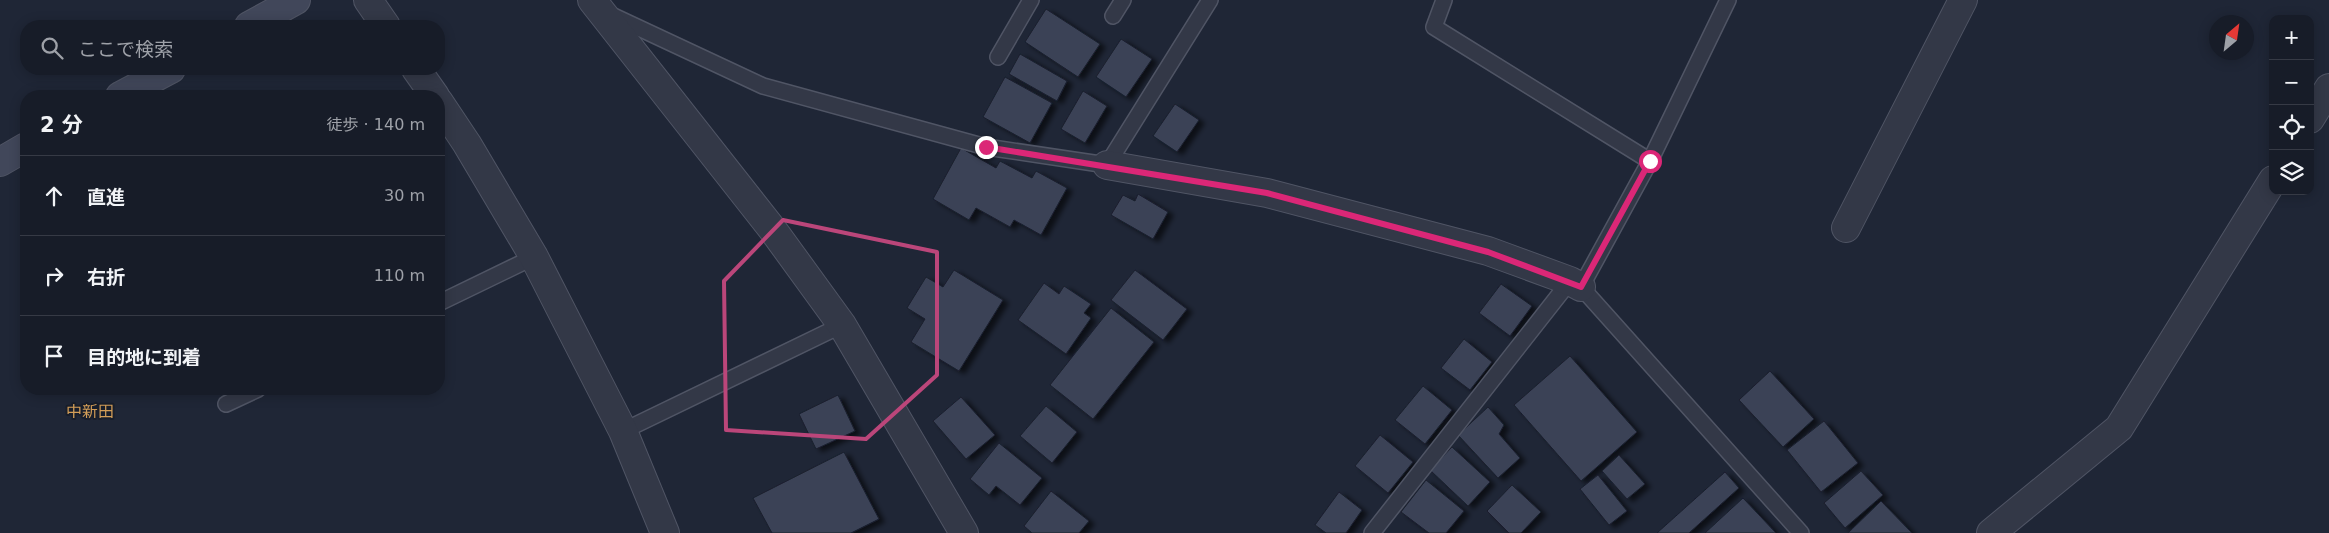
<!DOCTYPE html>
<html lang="ja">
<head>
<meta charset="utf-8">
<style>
	body { margin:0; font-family:"DejaVu Sans","Noto Sans JP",sans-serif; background:#242934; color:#f1f3f6 }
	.controls { position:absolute; right:15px; top:15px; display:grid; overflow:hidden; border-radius:10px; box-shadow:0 2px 12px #0003 }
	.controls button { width:45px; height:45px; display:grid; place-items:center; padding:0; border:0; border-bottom:1px solid #363a45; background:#171c28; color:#f1f3f6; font:25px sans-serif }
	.compass { position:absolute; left:2209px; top:15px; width:45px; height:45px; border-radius:50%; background:#171c28; box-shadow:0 2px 12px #0003; rotate:29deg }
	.stop { position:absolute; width:15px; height:15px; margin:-11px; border:4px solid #db2777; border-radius:50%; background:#fff }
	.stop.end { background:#db2777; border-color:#fff; box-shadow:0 1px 5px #0008 }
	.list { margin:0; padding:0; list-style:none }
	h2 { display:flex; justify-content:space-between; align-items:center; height:65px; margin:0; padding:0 20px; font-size:21px }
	h2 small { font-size:16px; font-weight:400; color:#9ea1a8 }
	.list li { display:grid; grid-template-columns:32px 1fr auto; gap:15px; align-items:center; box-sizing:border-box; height:80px; padding:0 20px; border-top:1px solid #363a45 }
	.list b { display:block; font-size:19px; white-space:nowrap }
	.list em { font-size:16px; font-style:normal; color:#9ea1a8 }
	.icon { flex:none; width:28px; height:28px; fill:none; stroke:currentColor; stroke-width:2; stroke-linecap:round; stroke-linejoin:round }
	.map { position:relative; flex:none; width:2329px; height:533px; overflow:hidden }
	.search { position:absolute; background:#171c28; box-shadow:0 2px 12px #0003; left:20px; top:20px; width:425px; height:55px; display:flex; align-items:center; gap:12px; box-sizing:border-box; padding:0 18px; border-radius:20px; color:#9ea1a8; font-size:19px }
	.panel { position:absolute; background:#171c28; box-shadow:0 2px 12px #0003; left:20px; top:90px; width:425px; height:305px; border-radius:20px }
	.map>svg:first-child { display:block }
	.building { fill:#3b4357; stroke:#1a1f2d; filter:url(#shadow) }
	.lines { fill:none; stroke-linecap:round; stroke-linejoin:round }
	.lane-casing { stroke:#505565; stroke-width:18 }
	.street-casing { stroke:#505565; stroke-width:30 }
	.secondary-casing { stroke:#505565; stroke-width:30 }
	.lane { stroke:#333847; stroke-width:15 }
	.street { stroke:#333847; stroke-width:28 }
	.secondary { stroke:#41475a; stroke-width:28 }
	.route { stroke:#db2777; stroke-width:6 }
	.marked { fill:none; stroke:#bb467a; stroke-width:4; stroke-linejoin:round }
	.labels { text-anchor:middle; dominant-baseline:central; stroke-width:4; stroke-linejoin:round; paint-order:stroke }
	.neighbourhood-label { font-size:16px; fill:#d39e58; stroke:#181e2b }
</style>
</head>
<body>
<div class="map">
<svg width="2329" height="533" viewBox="0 0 2329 533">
	<defs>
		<filter id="shadow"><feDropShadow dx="5.5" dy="3" stdDeviation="2.5" flood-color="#0009"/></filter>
	</defs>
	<rect width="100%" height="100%" fill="#1f2636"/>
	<g class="building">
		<polygon points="1046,9 1100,44 1078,77 1025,42"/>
		<polygon points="1121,39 1152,59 1126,97 1096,77"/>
		<polygon points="1020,54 1067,81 1057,101 1009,74"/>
		<polygon points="1005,77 1052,103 1030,143 983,117"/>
		<polygon points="1083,91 1107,106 1085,143 1061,129"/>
		<polygon points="1175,104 1199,120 1177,152 1153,136"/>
		<polygon points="961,148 996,168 1000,161 1032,178 1036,171 1067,188 1041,235 1014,220 1010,227 976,208 969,220 933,199"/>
		<polygon points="1138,194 1168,212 1153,239 1111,215 1123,195 1135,201"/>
		<polygon points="954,270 1003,300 959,371 911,342 925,319 907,308 926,277 943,287"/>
		<polygon points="1135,270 1187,309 1163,340 1111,300"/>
		<polygon points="1044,283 1059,294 1064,286 1091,304 1084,313 1091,318 1066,354 1018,320"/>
		<polygon points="1501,284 1532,306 1510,336 1479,313"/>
		<polygon points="1111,308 1154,342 1093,419 1050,385"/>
		<polygon points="1464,339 1492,362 1470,390 1441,368"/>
		<polygon points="1570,356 1637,432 1581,481 1514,405"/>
		<polygon points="1770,371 1814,419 1783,447 1739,400"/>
		<polygon points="1423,386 1452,410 1425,444 1395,420"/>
		<polygon points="838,395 855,431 816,449 799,414"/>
		<polygon points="961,397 995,435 966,459 933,421"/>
		<polygon points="1046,406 1077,432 1052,463 1020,436"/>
		<polygon points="1488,407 1504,425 1499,434 1520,458 1498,478 1458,435"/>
		<polygon points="1824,421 1858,463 1821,492 1787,450"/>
		<polygon points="1380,435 1413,462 1388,493 1355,466"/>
		<polygon points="999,443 1042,478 1020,505 996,486 989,495 970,479"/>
		<polygon points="1452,447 1490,482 1468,506 1430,470"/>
		<polygon points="844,452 879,519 851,533 772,533 753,498"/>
		<polygon points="1619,455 1645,484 1627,499 1602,471"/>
		<polygon points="1861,471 1883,495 1845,528 1824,503"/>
		<polygon points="1725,472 1739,488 1689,533 1657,533"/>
		<polygon points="1598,475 1627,511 1609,525 1580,489"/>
		<polygon points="1426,480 1464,511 1446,533 1429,533 1401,512"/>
		<polygon points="1512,485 1541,512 1521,533 1509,533 1487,511"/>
		<polygon points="1051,491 1089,521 1079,533 1032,533 1024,526"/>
		<polygon points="1339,492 1362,510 1346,533 1326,533 1315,525"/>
		<polygon points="1743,498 1776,533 1705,533"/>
		<polygon points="1881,501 1912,533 1848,533"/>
	</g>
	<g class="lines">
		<g class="lane-casing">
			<g id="lane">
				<polyline points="1444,0 1434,27 1650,161"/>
				<polyline points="1728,0 1650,161 1581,287 1801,533"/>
				<polyline points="609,14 763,86 986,147 1107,165 1210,0"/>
				<polyline points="1113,16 1123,0"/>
				<polyline points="998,57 1031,0"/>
				<polyline points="439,303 534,257"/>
				<polyline points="226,404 258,389"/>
				<polyline points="623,431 842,325"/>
				<polyline points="1372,533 1570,281"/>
			</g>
		</g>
		<g class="street-casing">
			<g id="street">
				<polyline points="368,0 386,26"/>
				<polyline points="592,0 773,230 842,325 964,533"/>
				<polyline points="416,69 435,96"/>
				<polyline points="439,102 467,144 534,257 623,431 665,533"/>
				<polyline points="2310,119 2329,88"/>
				<polyline points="1107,165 1267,193 1488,251 1570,281 1581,287"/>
				<polyline points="1846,228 1963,0"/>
				<polyline points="1991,533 2119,428 2273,180"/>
			</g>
		</g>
		<g class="secondary-casing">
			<g id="secondary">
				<polyline points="249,26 296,0"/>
				<polyline points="120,96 171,69"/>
				<polyline points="0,162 26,147"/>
			</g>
		</g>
		<use href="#lane" class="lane"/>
		<use href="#street" class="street"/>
		<use href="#secondary" class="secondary"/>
	</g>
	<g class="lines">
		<polyline class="route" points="986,147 1267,193 1488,252 1581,287 1650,161"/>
	</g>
	<path class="marked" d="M783,220L937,252V375L866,439L726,430L724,281Z"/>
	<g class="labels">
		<g class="neighbourhood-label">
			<text x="90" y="411">中新田</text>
		</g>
	</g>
</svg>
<div class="controls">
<button>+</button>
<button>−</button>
<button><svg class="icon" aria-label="locate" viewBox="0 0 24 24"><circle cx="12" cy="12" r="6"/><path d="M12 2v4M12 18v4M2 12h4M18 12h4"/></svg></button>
<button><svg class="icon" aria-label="layers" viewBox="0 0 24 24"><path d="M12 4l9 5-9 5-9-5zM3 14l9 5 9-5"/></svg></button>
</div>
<svg class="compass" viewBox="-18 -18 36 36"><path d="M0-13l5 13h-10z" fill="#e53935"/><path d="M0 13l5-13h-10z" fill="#9ea1a8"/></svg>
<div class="stop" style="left:1650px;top:161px"></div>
<div class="stop end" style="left:986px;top:147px"></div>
<div class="search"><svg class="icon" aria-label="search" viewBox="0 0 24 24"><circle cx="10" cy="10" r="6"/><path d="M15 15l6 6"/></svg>ここで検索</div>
<section class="panel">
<h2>2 分<small>徒歩 · 140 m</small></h2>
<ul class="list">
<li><svg class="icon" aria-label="ahead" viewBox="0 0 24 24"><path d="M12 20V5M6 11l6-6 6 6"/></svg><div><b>直進</b></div><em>30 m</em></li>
<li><svg class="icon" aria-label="right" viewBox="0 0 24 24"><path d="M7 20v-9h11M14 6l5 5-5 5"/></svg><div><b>右折</b></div><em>110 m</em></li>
<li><svg class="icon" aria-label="arrive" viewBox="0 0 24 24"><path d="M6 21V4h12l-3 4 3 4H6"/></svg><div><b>目的地に到着</b></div></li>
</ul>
</section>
</div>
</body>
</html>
